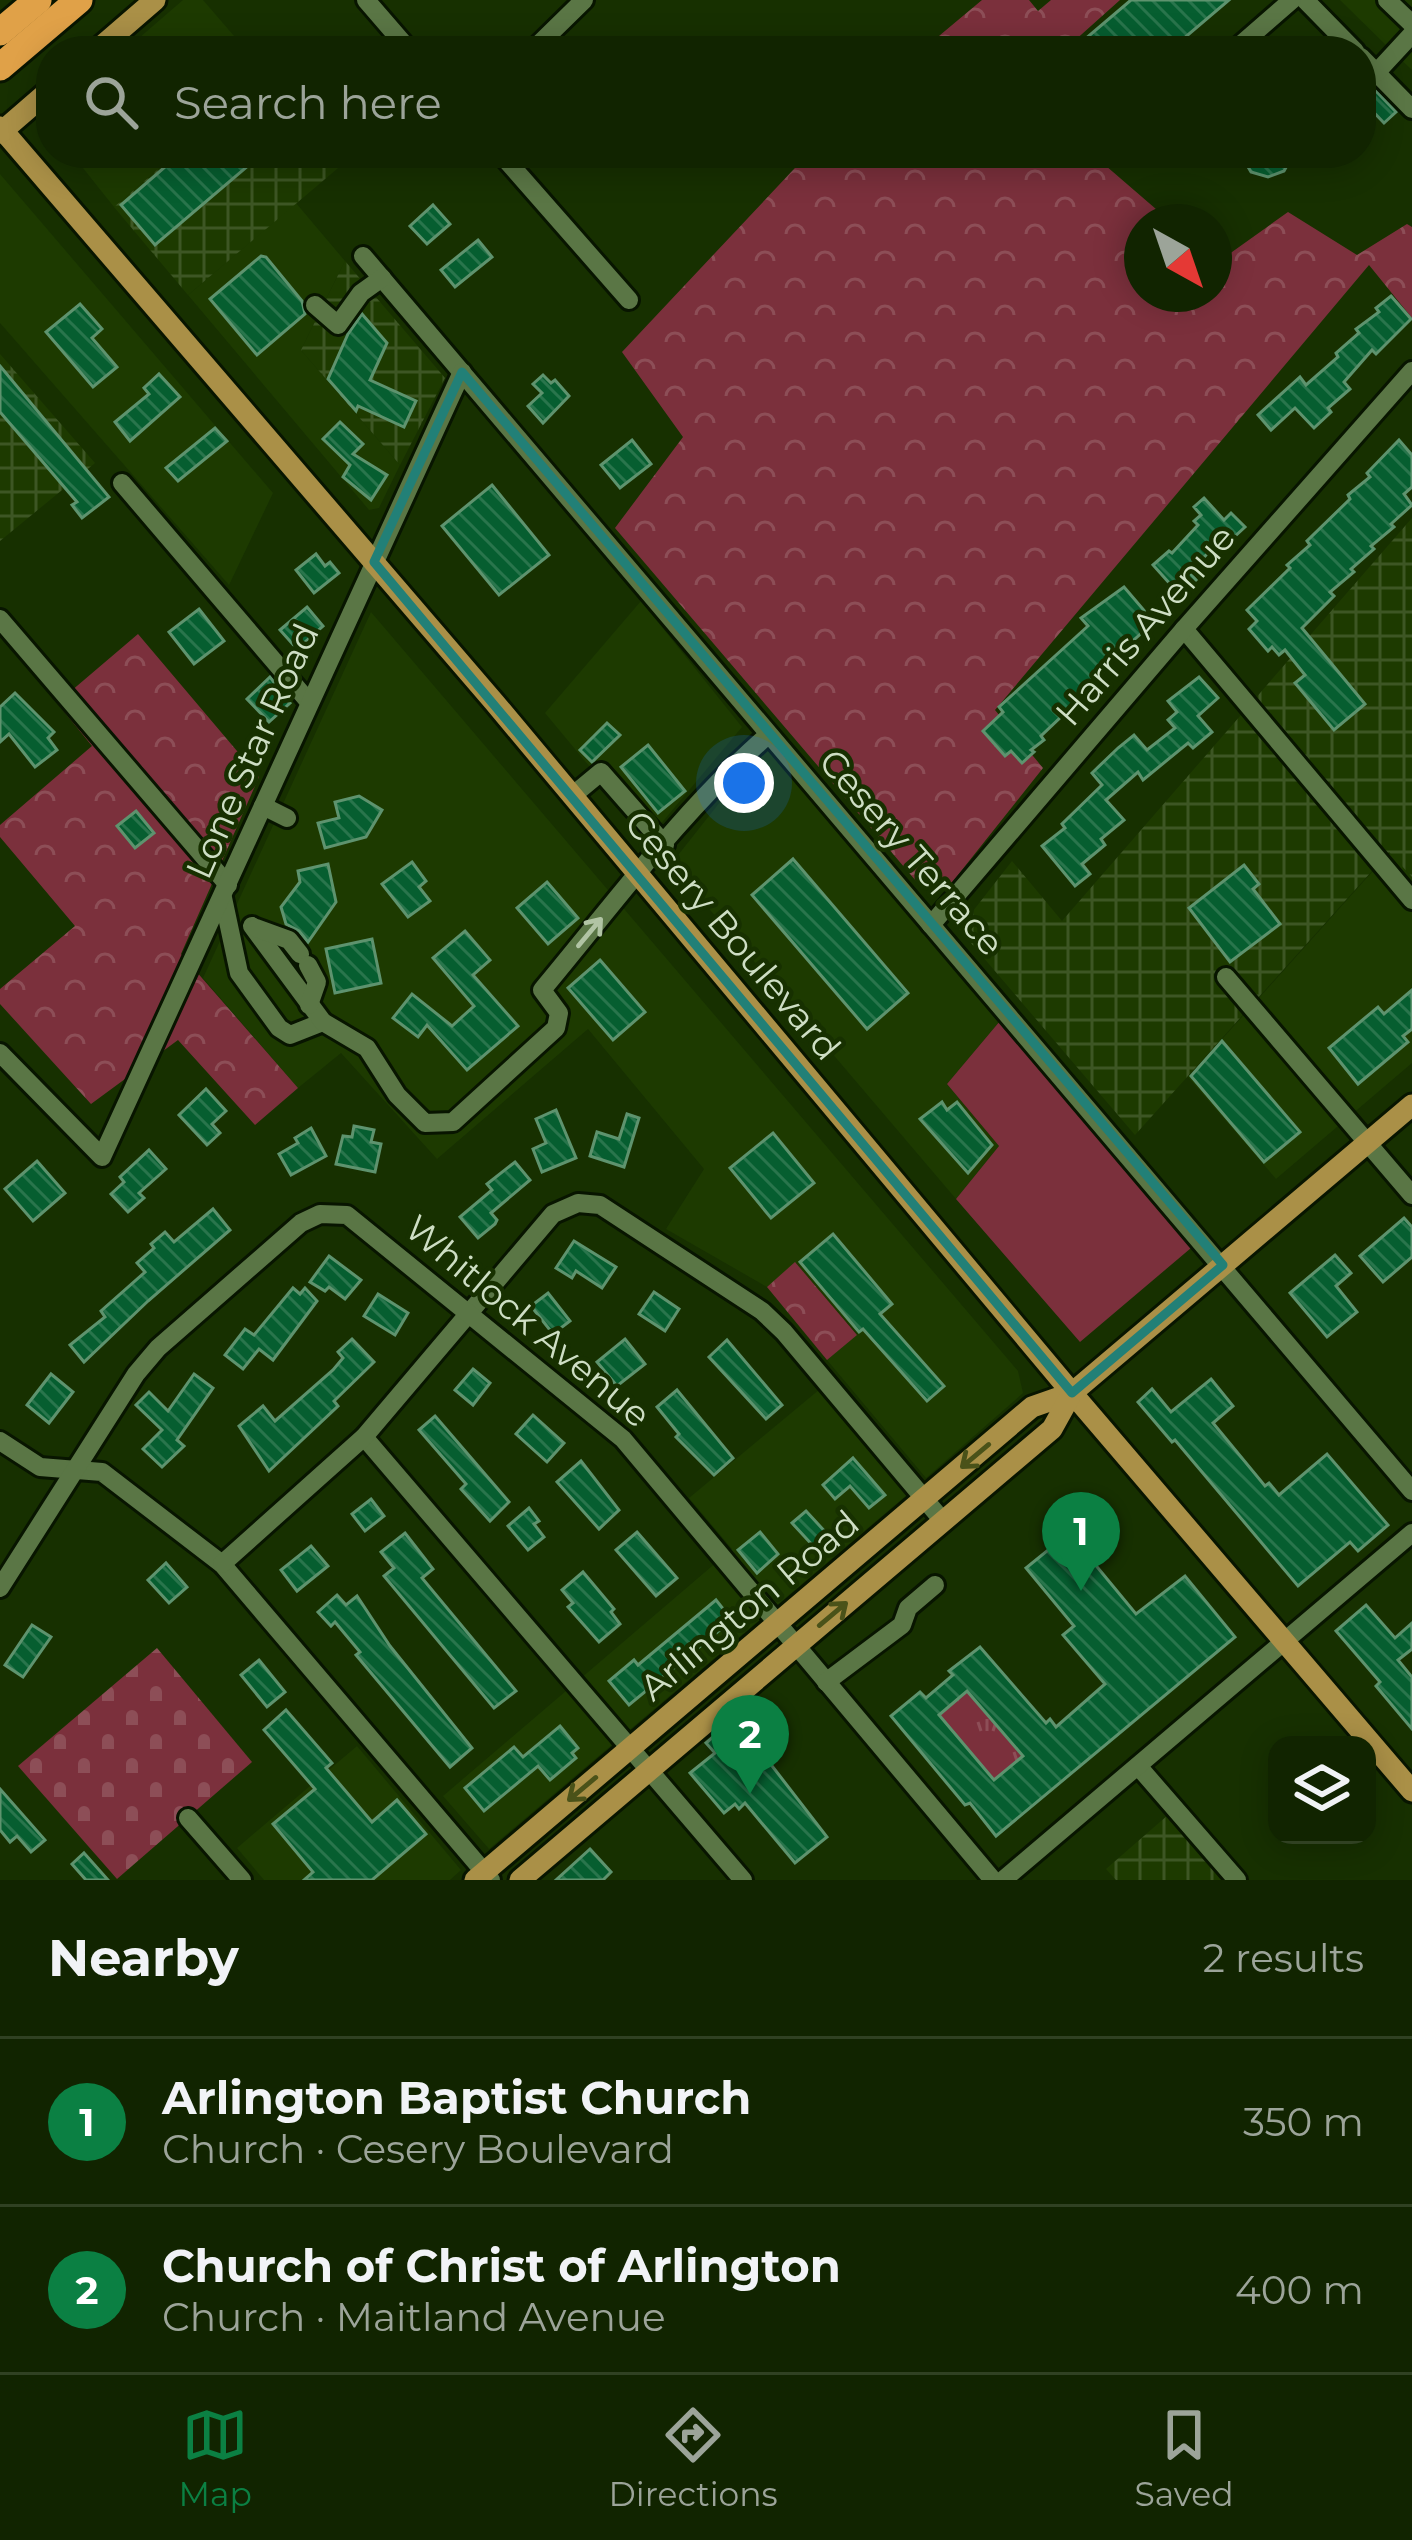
<!DOCTYPE html>
<html lang="en">
<head>
<meta charset="utf-8">
<style>
	body { margin:0; font-family:Montserrat,sans-serif; background:#1a2c0a; color:#f1f3f6 }
	.controls { position:absolute; right:36px; bottom:36px; display:grid; overflow:hidden; border-radius:24px; box-shadow:0 6px 30px #0003 }
	.controls button { width:108px; height:108px; display:grid; place-items:center; padding:0; border:0; border-bottom:3px solid #304122; background:#112400; color:#f1f3f6; font:60px sans-serif }
	.compass { position:absolute; left:1124px; top:204px; width:108px; height:108px; border-radius:50%; background:#112400; box-shadow:0 6px 30px #0003; rotate:140deg }
	.you { position:absolute; left:744px; top:783px; width:42px; height:42px; margin:-30px; border:9px solid #fff; border-radius:50%; background:#1a73e8; box-shadow:0 0 0 18px #1a73e833 }
	.badge { display:grid; place-items:center; width:78px; height:78px; border-radius:50%; background:#0b8043; color:#fff; font-size:39px; font-weight:700 }
	.pin { position:absolute; translate:-50% -99px; filter:drop-shadow(0 3px 6px #0008) }
	.pin::after { content:''; position:absolute; top:63px; width:42px; height:36px; background:inherit; clip-path:polygon(0 0,100% 0,50% 100%) }
	.list { margin:0; padding:0; list-style:none }
	h2 { display:flex; justify-content:space-between; align-items:center; height:156px; margin:0; padding:0 48px; font-size:51px }
	h2 small { font-size:39px; font-weight:400; color:#9ca499 }
	.list li { display:grid; grid-template-columns:78px 1fr auto; gap:36px; align-items:center; box-sizing:border-box; height:168px; padding:0 48px; border-top:3px solid #304122 }
	.list b { display:block; font-size:45px; white-space:nowrap }
	.list p { margin:0; font-size:39px; white-space:nowrap; color:#9ca499 }
	.list em { font-size:39px; font-style:normal; color:#9ca499 }
	.icon { flex:none; width:66px; height:66px; fill:none; stroke:currentColor; stroke-width:2; stroke-linecap:round; stroke-linejoin:round }
	.map { position:relative; flex:none; width:1412px; height:1880px; overflow:hidden }
	.search { position:absolute; background:#112400; box-shadow:0 6px 30px #0003; left:36px; right:36px; top:36px; height:132px; display:flex; align-items:center; gap:30px; box-sizing:border-box; padding:0 42px; border-radius:48px; color:#9ca499; font-size:45px }
	.sheet { height:492px; background:#112400 }
	nav { display:flex; justify-content:space-around; align-items:center; box-sizing:border-box; height:168px; border-top:3px solid #304122; background:#112400; font-size:33px; color:#9ca499 }
	nav a { display:grid; justify-items:center; gap:6px }
	nav .on { color:#0b8043 }
	.map>svg:first-child { display:block }
	.built { fill:#1d3a00 }
	.industrial { fill:url(#industrial-grid) }
	.grass { fill:#7b303c }
	.forest { fill:url(#forest-crowns) }
	.cemetery { fill:url(#cemetery-stones) }
	.park { fill:url(#park-tufts) }
	.building { fill:url(#building-back-hatch); stroke:#5e936e; stroke-width:3; fill-rule:evenodd }
	.lines { fill:none; stroke-linecap:round; stroke-linejoin:round }
	.minor-casing { stroke:#081500; stroke-width:24 }
	.major-casing { stroke:#081500; stroke-width:27 }
	.highway-casing { stroke:#081500; stroke-width:33 }
	.minor { stroke:#5a7645; stroke-width:18 }
	.major { stroke:#aa9047; stroke-width:21 }
	.highway { stroke:#e0a148; stroke-width:27 }
	.oneway { stroke:#b1c4a4 }
	.oneway2 { stroke:#4a5219 }
	.marked { fill:none; stroke:#228077; stroke-width:9; stroke-linejoin:round }
	.labels { text-anchor:middle; dominant-baseline:central; stroke-width:9; stroke-linejoin:round; paint-order:stroke }
	.street-label { font-size:36px; fill:#cedec4; stroke:#173000 }
</style>
</head>
<body>
<div class="map">
<svg width="1412" height="1880" viewBox="0 0 1412 1880">
	<defs>
		<pattern id="industrial-grid" width="8" height="8" patternUnits="userSpaceOnUse" patternTransform="scale(3)"><rect width="8" height="8" fill="#1d3a00"/><path d="M0 4h8M4 0v8" fill="none" stroke="#3d5624"/></pattern>
		<pattern id="forest-crowns" width="20" height="18" patternUnits="userSpaceOnUse" patternTransform="scale(3)"><rect width="20" height="18" fill="#7b303c"/><path d="M2 6a3 3 0 1 1 6 0M12 15a3 3 0 1 1 6 0" fill="none" stroke="#8d4e57"/></pattern>
		<pattern id="cemetery-stones" width="16" height="16" patternUnits="userSpaceOnUse" patternTransform="scale(3)"><rect width="16" height="16" fill="#7b303c"/><path d="M2 7V4a2 2 0 0 1 4 0v3zM10 15v-3a2 2 0 0 1 4 0v3z" fill="#8d4e57"/></pattern>
		<pattern id="park-tufts" width="24" height="20" patternUnits="userSpaceOnUse" patternTransform="scale(3)"><rect width="24" height="20" fill="#7b303c"/><path d="M3 7l-1-3M5 7V3M7 7l1-3M15 17l-1-3M17 17v-4M19 17l1-3" fill="none" stroke="#8d4e57"/></pattern>
		<pattern id="building-back-hatch" width="6" height="6" patternUnits="userSpaceOnUse" patternTransform="scale(3)"><rect width="6" height="6" fill="#065e30"/><path d="M-1 5l2 2M0 0l6 6M5-1l2 2" fill="none" stroke="#29754c"/></pattern>
	</defs>
	<rect width="100%" height="100%" fill="#173000"/>
	<g class="built">
		<polygon points="183,0 203,0 247,51 124,51"/>
		<polygon points="1340,0 1412,0 1412,70 1394,53"/>
		<polygon points="71,153 177,153 114,207"/>
		<polygon points="0,174 273,493 229,585 0,323"/>
		<polygon points="296,203 345,261 301,350 400,465 379,508 369,510 188,295"/>
		<polygon points="641,601 742,727 649,838 545,713"/>
		<polygon points="371,612 1018,1371 1023,1393 926,1478 827,1360 857,1334 796,1263 767,1287 666,1229 704,1169 588,1029 437,1159 341,1053 298,1088 203,978"/>
		<polygon points="765,745 1000,1021 947,1084 999,1146 956,1199 671,864"/>
		<polygon points="1390,852 1412,877 1412,1063 1276,1179 1188,1077"/>
		<polygon points="820,1389 908,1494 489,1849 443,1796 732,1549 689,1498"/>
		<polygon points="357,1746 461,1870 450,1880 264,1880 237,1848"/>
	</g>
	<g class="industrial">
		<polygon points="177,153 335,153 344,163 188,295 114,207"/>
		<polygon points="345,261 445,378 400,465 301,350"/>
		<polygon points="0,354 95,463 0,541"/>
		<polygon points="1412,518 1412,877 1389,852 1135,1135 959,929 1012,861 1062,921"/>
		<polygon points="1168,1815 1225,1880 1116,1880 1106,1869"/>
	</g>
	<polygon class="grass" points="1000,1021 1191,1248 1080,1342 956,1199 999,1146 947,1084"/>
	<g class="forest">
		<polygon points="982,0 1029,0 1038,11 1051,0 1120,0 1063,51 921,51"/>
		<polygon points="809,153 1091,153 1171,222 1142,222 1142,294 1214,294 1214,259 1218,262 1288,212 1357,255 1407,224 1412,227 1412,318 1369,265 995,710 1043,768 946,890 922,888 615,528 683,437 622,352"/>
		<polygon points="138,634 259,777 181,954 298,1088 255,1125 178,1040 91,1104 0,1004 0,989 75,926 0,837 0,825 92,746 57,703"/>
		<polygon points="795,1262 857,1335 827,1360 767,1287"/>
	</g>
	<polygon class="cemetery" points="157,1648 252,1762 117,1879 18,1766"/>
	<polygon class="park" points="967,1691 1023,1756 994,1780 939,1714"/>
	<g class="building">
		<polygon points="1131,0 1229,0 1169,51 1071,51"/>
		<polygon points="1375,90 1396,112 1384,123 1363,101"/>
		<polygon points="181,153 263,153 155,245 121,205"/>
		<polygon points="1240,153 1294,153 1284,171 1268,177 1251,172"/>
		<polygon points="433,205 450,224 427,244 410,226"/>
		<polygon points="478,240 492,257 455,287 441,270"/>
		<polygon points="261,256 266,257 302,301 305,314 257,355 210,299"/>
		<polygon points="1391,296 1411,319 1376,354 1372,350 1344,382 1350,389 1328,408 1331,412 1314,428 1295,408 1271,430 1258,415 1300,377 1306,385 1338,357 1336,353 1359,333 1356,329 1379,312 1376,308"/>
		<polygon points="80,304 102,329 92,338 117,367 93,387 46,332"/>
		<polygon points="362,314 387,343 370,380 416,401 404,427 358,406 356,411 328,379 348,334"/>
		<polygon points="0,366 109,497 82,518 72,505 77,502 0,412"/>
		<polygon points="159,374 180,397 130,441 115,422 149,394 144,388"/>
		<polygon points="543,375 551,383 555,380 569,396 543,423 528,406 542,393 533,384"/>
		<polygon points="340,422 363,444 353,454 387,475 371,500 343,477 350,465 323,439"/>
		<polygon points="215,428 227,441 178,481 166,468"/>
		<polygon points="632,440 651,464 620,488 601,465"/>
		<polygon points="1399,440 1412,455 1412,487 1404,494 1412,505 1391,524 1394,527 1371,546 1374,549 1351,569 1354,572 1330,592 1334,596 1302,628 1365,704 1334,730 1295,683 1305,675 1285,650 1279,655 1272,647 1268,651 1249,629 1257,621 1247,610 1290,568 1287,565 1310,545 1307,541 1350,499 1348,495 1370,477 1367,473"/>
		<polygon points="492,485 549,555 499,595 442,526"/>
		<polygon points="1204,498 1224,520 1231,513 1245,527 1220,550 1215,545 1190,573 1196,580 1180,595 1153,565 1169,551 1172,553 1198,525 1194,521 1201,515 1194,507"/>
		<polygon points="316,554 325,566 330,562 339,573 314,593 296,570"/>
		<polygon points="1124,587 1154,622 1102,668 1105,670 1082,690 1085,694 1041,736 1044,740 1031,750 1034,752 1022,763 1011,751 1005,756 983,731 1003,712 999,707 1088,626 1081,618"/>
		<polygon points="307,607 323,626 297,649 280,630"/>
		<polygon points="199,609 224,641 194,664 169,632"/>
		<polygon points="270,677 290,703 269,722 247,699"/>
		<polygon points="1199,677 1218,698 1198,716 1212,732 1193,748 1188,743 1143,780 1138,772 1106,800 1124,820 1101,839 1105,845 1082,864 1090,874 1075,886 1042,846 1065,828 1062,824 1102,785 1092,773 1118,748 1134,735 1147,750 1175,728 1168,720 1177,712 1168,701"/>
		<polygon points="15,693 54,732 48,738 57,750 35,767 9,734 0,742 0,707"/>
		<polygon points="607,723 620,735 592,762 580,750"/>
		<polygon points="648,745 685,791 658,813 621,767"/>
		<polygon points="359,796 382,810 366,837 325,848 318,823 339,818 335,802"/>
		<polygon points="136,811 154,833 135,848 117,826"/>
		<polygon points="793,859 908,993 867,1029 752,895"/>
		<polygon points="412,862 426,881 419,887 430,901 408,917 382,884"/>
		<polygon points="328,864 336,902 308,942 299,931 286,924 281,907 300,882 298,871"/>
		<polygon points="1244,865 1259,884 1253,889 1280,924 1230,962 1189,908"/>
		<polygon points="547,882 578,918 548,944 517,908"/>
		<polygon points="465,931 490,960 473,975 518,1026 467,1070 427,1025 418,1037 393,1018 412,994 452,1026 474,1006 433,958"/>
		<polygon points="372,939 381,983 335,993 326,949"/>
		<polygon points="600,960 645,1012 613,1040 568,988"/>
		<polygon points="1412,990 1412,1029 1403,1036 1408,1042 1358,1084 1329,1048 1378,1007 1384,1014"/>
		<polygon points="1222,1041 1300,1132 1264,1162 1191,1076"/>
		<polygon points="206,1089 226,1111 212,1124 220,1133 207,1145 179,1115"/>
		<polygon points="942,1102 947,1110 957,1102 992,1145 968,1173 920,1119"/>
		<polygon points="556,1110 576,1158 542,1172 533,1149 546,1143 536,1119"/>
		<polygon points="627,1114 639,1118 624,1167 590,1156 597,1132 619,1139"/>
		<polygon points="354,1126 374,1130 371,1142 381,1144 375,1172 336,1164 343,1136 352,1137"/>
		<polygon points="311,1128 326,1156 291,1175 279,1154 298,1143 295,1138"/>
		<polygon points="773,1133 814,1183 771,1218 730,1168"/>
		<polygon points="149,1150 166,1169 139,1193 144,1198 128,1212 111,1194 124,1182 120,1177"/>
		<polygon points="37,1161 65,1193 33,1221 5,1189"/>
		<polygon points="515,1162 530,1180 491,1213 497,1220 495,1224 478,1238 460,1217 492,1190 487,1184"/>
		<polygon points="213,1209 230,1230 148,1301 84,1362 70,1345 105,1317 101,1311 145,1272 137,1263 154,1248 151,1244 165,1232 174,1242"/>
		<polygon points="1404,1218 1412,1227 1412,1257 1383,1282 1360,1256"/>
		<polygon points="833,1234 892,1304 880,1314 944,1386 927,1401 863,1329 859,1332 800,1262"/>
		<polygon points="574,1241 616,1267 602,1288 576,1271 572,1278 556,1268"/>
		<polygon points="1335,1255 1351,1273 1336,1286 1357,1312 1327,1337 1290,1293"/>
		<polygon points="329,1256 361,1280 345,1299 329,1287 325,1291 310,1282"/>
		<polygon points="293,1288 300,1294 305,1288 317,1301 273,1360 259,1349 243,1369 225,1355 245,1329 254,1335"/>
		<polygon points="654,1292 679,1309 665,1331 639,1314"/>
		<polygon points="548,1293 570,1321 553,1334 531,1306"/>
		<polygon points="378,1294 408,1313 395,1335 364,1316"/>
		<polygon points="352,1339 374,1362 334,1401 338,1406 269,1471 239,1426 263,1406 275,1421 333,1370 343,1358 338,1352"/>
		<polygon points="625,1339 645,1364 617,1386 597,1362"/>
		<polygon points="727,1340 782,1405 766,1419 709,1357"/>
		<polygon points="473,1369 490,1383 473,1405 455,1390"/>
		<polygon points="51,1374 73,1392 49,1423 27,1405"/>
		<polygon points="194,1374 213,1388 177,1440 184,1446 162,1467 143,1449 162,1430 136,1405 149,1392 168,1411"/>
		<polygon points="1211,1379 1233,1406 1213,1423 1265,1486 1269,1483 1279,1495 1327,1454 1388,1525 1358,1551 1350,1542 1298,1586 1175,1440 1172,1442 1138,1402 1152,1389 1171,1412"/>
		<polygon points="677,1390 733,1458 714,1475 676,1437 679,1434 657,1407"/>
		<polygon points="533,1415 564,1443 547,1462 516,1434"/>
		<polygon points="435,1416 509,1502 490,1521 461,1489 466,1484 419,1430"/>
		<polygon points="853,1458 885,1495 869,1508 850,1486 835,1499 823,1485"/>
		<polygon points="581,1461 619,1510 599,1529 557,1482"/>
		<polygon points="371,1499 384,1516 365,1531 352,1514"/>
		<polygon points="529,1508 539,1521 534,1524 544,1537 528,1550 508,1526"/>
		<polygon points="806,1511 830,1537 816,1549 792,1523"/>
		<polygon points="637,1532 677,1578 656,1596 616,1550"/>
		<polygon points="760,1532 778,1554 757,1573 738,1550"/>
		<polygon points="405,1533 433,1569 422,1578 516,1691 494,1708 384,1576 394,1568 381,1552"/>
		<path d="M1069,1533L1136,1614L1185,1576L1235,1637L996,1836L970,1803L965,1805L891,1716L920,1692L926,1698L953,1675L949,1671L980,1647L1046,1723L1050,1719L1056,1727L1105,1684L1063,1635L1074,1626L1026,1568ZM967,1691L1023,1756L994,1780L939,1715Z"/>
		<polygon points="311,1546 328,1566 297,1591 281,1570"/>
		<polygon points="166,1563 187,1587 169,1603 148,1580"/>
		<polygon points="583,1572 614,1609 611,1612 620,1624 599,1642 568,1607 573,1603 562,1590"/>
		<polygon points="337,1595 346,1605 357,1596 390,1646 472,1748 450,1767 356,1655 360,1652 335,1622 331,1626 318,1612"/>
		<polygon points="716,1600 732,1620 629,1705 609,1681 634,1660 638,1665"/>
		<polygon points="1366,1605 1395,1638 1412,1623 1412,1649 1398,1660 1412,1677 1412,1729 1376,1686 1380,1682 1336,1631"/>
		<polygon points="32,1625 51,1637 23,1677 5,1665"/>
		<polygon points="259,1660 285,1692 267,1707 241,1675"/>
		<polygon points="286,1710 332,1763 326,1768 372,1822 397,1800 426,1834 372,1880 304,1880 313,1872 273,1824 315,1789 264,1730"/>
		<polygon points="735,1718 827,1837 795,1863 745,1803 739,1809 735,1804 724,1813 690,1773 715,1753 706,1743"/>
		<polygon points="560,1726 578,1748 572,1753 576,1758 550,1780 538,1766 484,1811 465,1788 514,1747 523,1757"/>
		<polygon points="0,1789 45,1840 31,1852 17,1836 10,1842 0,1830"/>
		<polygon points="590,1849 611,1872 603,1880 556,1880"/>
		<polygon points="84,1853 108,1880 86,1880 72,1864"/>
	</g>
	<g class="lines">
		<g class="minor-casing">
			<g id="minor">
				<polyline points="366,0 410,51"/>
				<polyline points="1305,0 1355,51"/>
				<polyline points="1387,0 1412,24"/>
				<polyline points="532,51 584,0"/>
				<polyline points="1219,51 1238,47 1292,0"/>
				<polyline points="1361,57 1412,109"/>
				<polyline points="1376,73 1412,34"/>
				<polyline points="500,153 629,300"/>
				<polyline points="363,256 1412,1491"/>
				<polyline points="315,305 338,325 361,293 382,278"/>
				<polyline points="122,483 309,702"/>
				<polyline points="0,619 228,885"/>
				<polyline points="1184,629 1412,900"/>
				<polyline points="572,796 601,772 665,845"/>
				<polyline points="263,806 287,818"/>
				<polyline points="223,898 239,973 279,1028 290,1035 323,1022"/>
				<polyline points="931,925 1184,629 1412,371"/>
				<path d="M252,926L323,1022L367,1048L397,1095L425,1123L453,1122L556,1028L559,1013L542,990C613,905 684,808 768,735"/>
				<polyline points="256,928 289,940 300,954"/>
				<polyline points="308,965 317,982 309,1005"/>
				<polyline points="1226,977 1412,1195"/>
				<polyline points="0,1053 102,1157 462,372"/>
				<polyline points="364,1437 743,1880"/>
				<polyline points="0,1441 40,1467 102,1472 222,1564 491,1880"/>
				<polyline points="222,1564 364,1437 553,1214 578,1203 600,1205 762,1311 784,1332 943,1521"/>
				<polyline points="0,1588 136,1374 158,1348 301,1223 320,1214 347,1215 623,1439 993,1880"/>
				<polyline points="826,1682 902,1625 908,1608 935,1585"/>
				<polyline points="1138,1766 1237,1880"/>
				<polyline points="188,1818 242,1880"/>
				<polyline points="1003,1880 1412,1533"/>
			</g>
		</g>
		<g class="major-casing">
			<g id="major">
				<polyline points="96,51 155,0"/>
				<polyline points="0,127 494,702 1072,1393 1412,1791"/>
				<polyline points="0,133 51,89"/>
				<polyline points="475,1880 1032,1407 1072,1393"/>
				<polyline points="520,1880 1052,1429 1072,1393 1412,1105"/>
			</g>
		</g>
		<g class="highway-casing">
			<g id="highway">
				<polyline points="0,32 38,0"/>
				<polyline points="0,67 79,0"/>
			</g>
		</g>
		<use href="#minor" class="minor"/>
		<use href="#major" class="major"/>
		<use href="#highway" class="highway"/>
	</g>
	<defs><path id="oneway-shaft" d="M-6 0H5M1.5-3L5.5 0L1.5 3" fill="none" stroke-width="1.6" stroke-linecap="round" stroke-linejoin="round" transform="scale(3)"/></defs>
	<use class="oneway" href="#oneway-shaft" transform="translate(590 932) rotate(-50)"/>
	<g class="oneway2">
		<use href="#oneway-shaft" transform="translate(975 1456) rotate(140)"/>
		<use href="#oneway-shaft" transform="translate(833 1614) rotate(-40)"/>
		<use href="#oneway-shaft" transform="translate(582 1789) rotate(140)"/>
	</g>
	<path class="marked" d="M462,372L1223,1265L1072,1393L374,562Z"/>
	<g class="labels">
		<g class="street-label">
			<text transform="translate(1145 625) rotate(-49)">Harris Avenue</text>
			<text transform="translate(252 751) rotate(-66)">Lone Star Road</text>
			<text transform="translate(912 852) rotate(49)">Cesery Terrace</text>
			<text transform="translate(733 935) rotate(50)">Cesery Boulevard</text>
			<text transform="translate(528 1321) rotate(40)">Whitlock Avenue</text>
			<text transform="translate(749 1605) rotate(-40)">Arlington Road</text>
		</g>
	</g>
</svg>
<div class="controls">
<button><svg class="icon" aria-label="layers" viewBox="0 0 24 24"><path d="M12 4l9 5-9 5-9-5zM3 14l9 5 9-5"/></svg></button>
</div>
<svg class="compass" viewBox="-18 -18 36 36"><path d="M0-13l5 13h-10z" fill="#e53935"/><path d="M0 13l5-13h-10z" fill="#9ca499"/></svg>
<div class="you"></div>
<div class="pin badge" style="left:1081px;top:1591px">1</div>
<div class="pin badge" style="left:750px;top:1794px">2</div>
<div class="search"><svg class="icon" aria-label="search" viewBox="0 0 24 24"><circle cx="10" cy="10" r="6"/><path d="M15 15l6 6"/></svg>Search here</div>
</div>
<section class="sheet">
<h2>Nearby<small>2 results</small></h2>
<ul class="list">
<li><span class="badge">1</span><div><b>Arlington Baptist Church</b><p>Church · Cesery Boulevard</p></div><em>350 m</em></li>
<li><span class="badge">2</span><div><b>Church of Christ of Arlington</b><p>Church · Maitland Avenue</p></div><em>400 m</em></li>
</ul>
</section>
<nav>
<a class="on"><svg class="icon" aria-label="map" viewBox="0 0 24 24"><path d="M3 6l6-2 6 2 6-2v14l-6 2-6-2-6 2zM9 4v14M15 6v14"/></svg>Map</a>
<a><svg class="icon" aria-label="directions" viewBox="0 0 24 24"><path d="M12 3l9 9-9 9-9-9zM9 14v-3h6M13 9l2 2-2 2"/></svg>Directions</a>
<a><svg class="icon" aria-label="saved" viewBox="0 0 24 24"><path d="M7 4h10v16l-5-4-5 4z"/></svg>Saved</a>
</nav>
</body>
</html>
